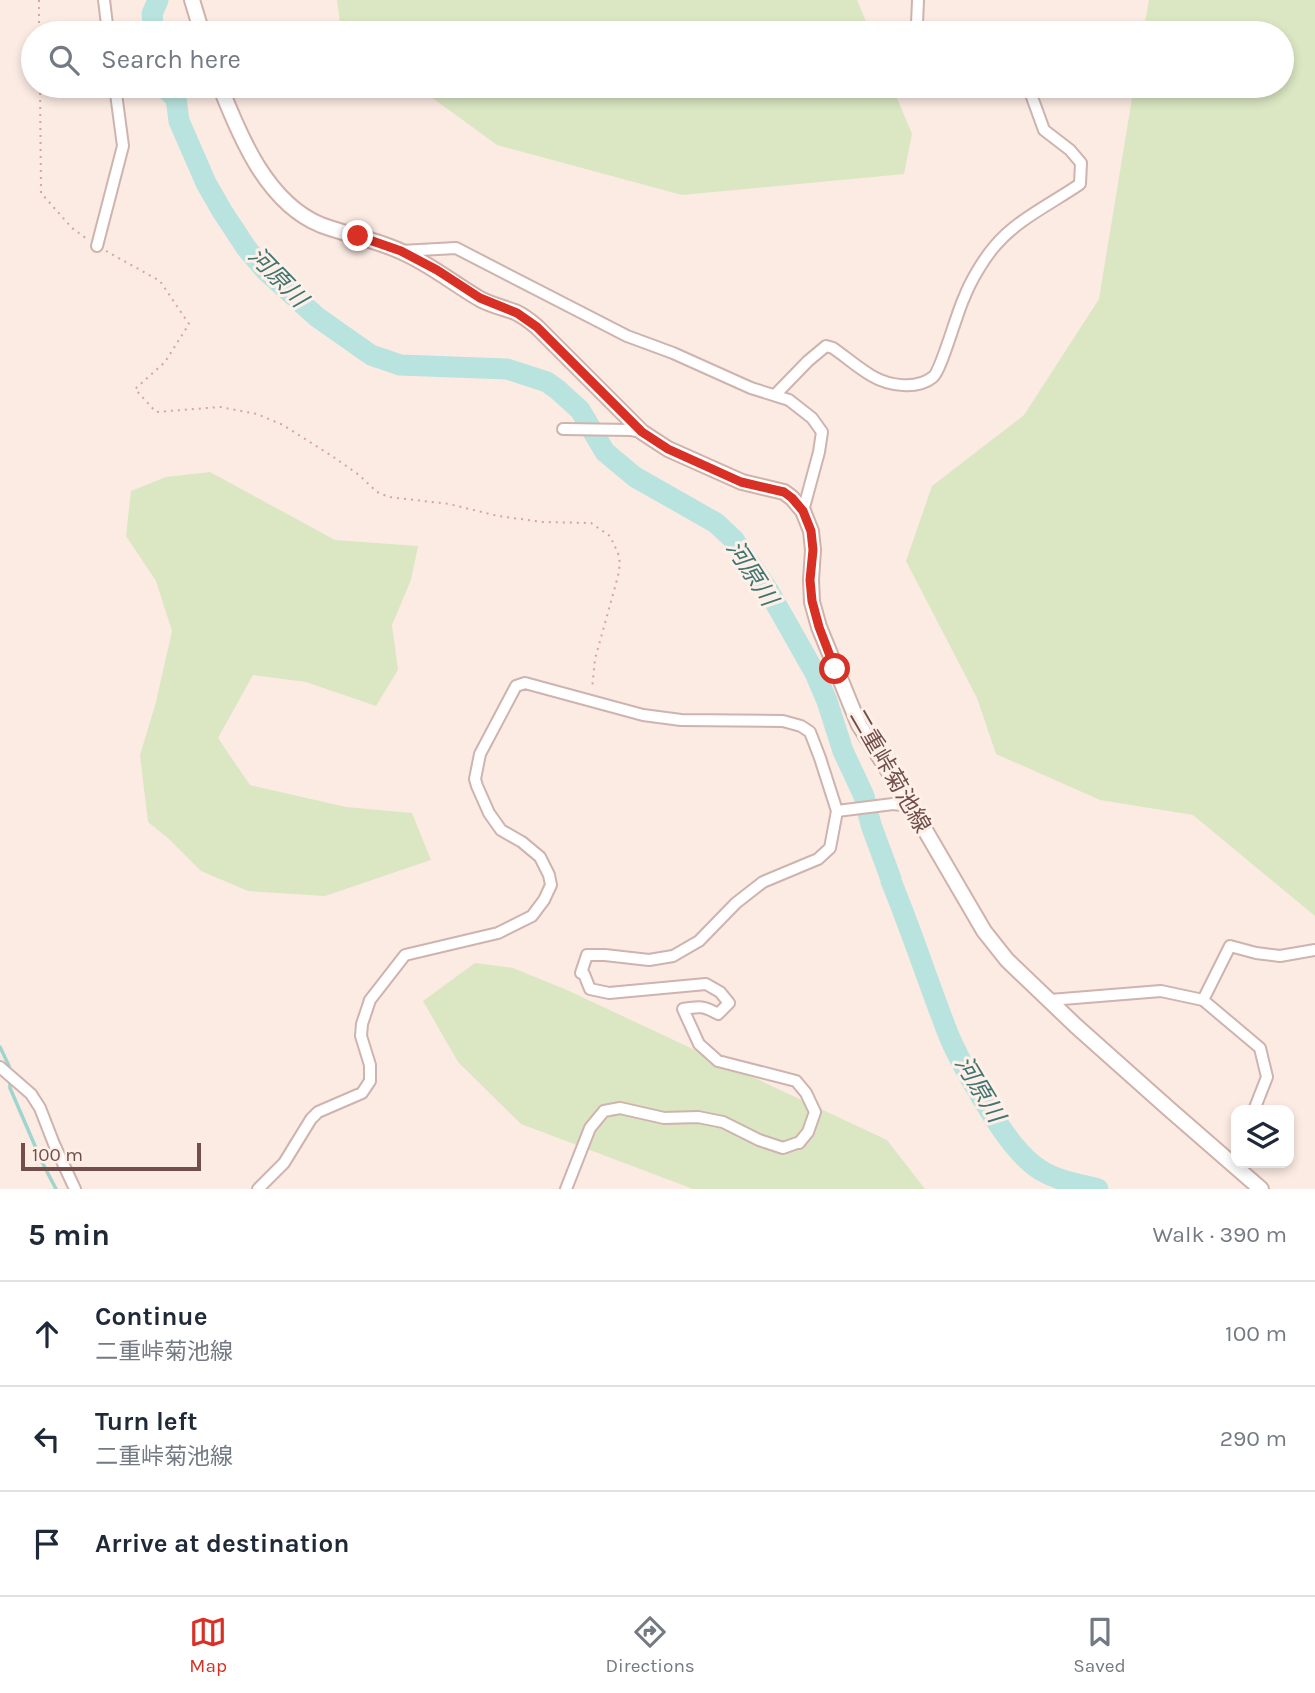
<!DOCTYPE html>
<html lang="en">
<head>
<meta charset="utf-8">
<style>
	body { margin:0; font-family:Karla,"Noto Sans JP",sans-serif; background:#f2f2f3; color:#1f2937 }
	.controls { position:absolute; right:21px; bottom:21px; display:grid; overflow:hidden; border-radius:14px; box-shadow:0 4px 10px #0003 }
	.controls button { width:63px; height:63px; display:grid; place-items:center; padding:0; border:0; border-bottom:2px solid #e0e1e3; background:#fff; color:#1f2937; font:35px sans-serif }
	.scale { position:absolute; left:21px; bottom:18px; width:180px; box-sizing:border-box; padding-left:7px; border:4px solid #714e4b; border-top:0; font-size:19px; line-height:24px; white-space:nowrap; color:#714e4b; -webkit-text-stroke:5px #fef0e9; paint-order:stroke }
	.stop { position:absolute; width:21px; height:21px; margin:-16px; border:5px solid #d93025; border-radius:50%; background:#fff }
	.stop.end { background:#d93025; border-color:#fff; box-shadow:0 2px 7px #0008 }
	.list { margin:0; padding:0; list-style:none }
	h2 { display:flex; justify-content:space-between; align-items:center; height:91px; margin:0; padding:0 28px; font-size:30px }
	h2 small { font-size:23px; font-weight:400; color:#747a83 }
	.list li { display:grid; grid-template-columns:46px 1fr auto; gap:21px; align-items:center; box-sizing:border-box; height:105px; padding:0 28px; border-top:2px solid #e0e1e3 }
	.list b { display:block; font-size:26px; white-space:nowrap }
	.list p { margin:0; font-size:23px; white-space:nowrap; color:#747a83 }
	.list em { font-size:23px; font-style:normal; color:#747a83 }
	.icon { flex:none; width:38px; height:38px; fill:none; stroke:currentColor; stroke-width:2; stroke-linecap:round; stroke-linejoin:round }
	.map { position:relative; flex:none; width:1315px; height:1189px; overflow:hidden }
	.search { position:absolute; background:#fff; box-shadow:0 4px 10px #0003; left:21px; right:21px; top:21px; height:77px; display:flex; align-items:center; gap:18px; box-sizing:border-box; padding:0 24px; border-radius:38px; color:#747a83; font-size:26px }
	.sheet { height:406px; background:#fff }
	nav { display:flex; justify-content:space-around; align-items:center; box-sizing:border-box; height:98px; border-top:2px solid #e0e1e3; background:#fff; font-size:19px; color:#747a83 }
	nav a { display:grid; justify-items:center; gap:4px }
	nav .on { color:#d93025 }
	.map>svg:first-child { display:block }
	.green { fill:#dbe7c3 }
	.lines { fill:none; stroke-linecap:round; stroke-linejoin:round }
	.stream { stroke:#a0d4cf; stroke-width:3.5 }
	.river { stroke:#b9e3de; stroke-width:21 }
	.minor-casing { stroke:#ceb3ae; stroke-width:14 }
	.secondary-casing { stroke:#d0b2ab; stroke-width:18 }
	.path { stroke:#d3a6a0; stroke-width:2; stroke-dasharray:2 5; stroke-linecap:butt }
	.minor { stroke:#fff; stroke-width:10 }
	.secondary { stroke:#fff; stroke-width:14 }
	.route { stroke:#d93025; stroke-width:9 }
	.labels { text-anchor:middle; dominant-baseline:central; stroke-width:6; stroke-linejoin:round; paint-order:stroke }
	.street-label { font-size:23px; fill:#714e4b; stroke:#fef0e9 }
	.water-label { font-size:24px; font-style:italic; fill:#407671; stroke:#fef0e9 }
</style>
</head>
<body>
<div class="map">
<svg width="1315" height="1189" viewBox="0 0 1315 1189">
	<rect width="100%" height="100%" fill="#fbebe3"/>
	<g class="green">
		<polygon points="337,0 857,0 871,33 344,33 341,31"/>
		<polygon points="1149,0 1315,0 1315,916 1193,815 1100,800 996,754 977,698 906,561 932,486 1024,415 1099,299 1134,86 1282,86 1282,33 1143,33"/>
		<polygon points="416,86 892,86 912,134 904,174 682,195 497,145"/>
		<polygon points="210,472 335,540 418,546 411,580 392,625 398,670 376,706 306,682 253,675 218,738 250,785 346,807 412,813 431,860 325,896 248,891 201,871 169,839 148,822 140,755 156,702 172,631 156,581 126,536 131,491 166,477"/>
		<polygon points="475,963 513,968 567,990 887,1140 925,1189 693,1189 521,1124 458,1062 423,1001"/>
	</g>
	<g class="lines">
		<g class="stream">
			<polyline points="0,1047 9,1066 10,1071"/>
			<polyline points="10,1078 10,1088 42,1162 56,1189"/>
		</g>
		<g class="river">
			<polyline points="154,33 152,14 158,0"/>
			<path d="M166,86L168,91L176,98L179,121L206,183L222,211L247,249L266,271L317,317L371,355L400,365L507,369L547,382L558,390L580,410L605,452L635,477L716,523L734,540L768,590L815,673L827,701L843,751L864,796L871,825L891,879V881C912,932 929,985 949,1036C961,1064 977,1090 993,1116C1006,1136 1021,1158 1042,1171C1059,1181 1079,1184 1098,1189"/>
		</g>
		<g class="minor-casing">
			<g id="minor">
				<polyline points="104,0 108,33"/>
				<polyline points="918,0 917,24 919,33"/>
				<polyline points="97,246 123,146 115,86"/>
				<polyline points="401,251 456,248 627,336 673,353 751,388 789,400 812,418 822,432 819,452 803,511"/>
				<path d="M775,395L808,361L826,346L833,348C846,357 858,368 872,376C889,386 917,390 933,377C941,371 957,312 964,298C970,282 983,260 994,247C1016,220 1051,204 1080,184L1081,163L1070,150L1044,130L1028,86"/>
				<polyline points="563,429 631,430 642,432"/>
				<polyline points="837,811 893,804 911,806"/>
				<polyline points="1050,1000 1161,991 1203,1000 1260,1048 1267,1077 1254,1110"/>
				<polyline points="1203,1000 1230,946 1256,953 1280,956 1315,950"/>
				<polyline points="0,1067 31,1094 40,1108 54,1144 75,1189"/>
				<path d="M258,1189L284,1163L311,1119L318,1112L362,1093L370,1081V1065L361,1036L362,1024L370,1000L405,955L498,933L532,916L544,900L551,885L549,875L540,857L522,842L501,830L489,813L477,786L475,779L480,754L516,686L525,683L643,715L681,720L783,721L801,726L810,732L820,758L837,811L830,848L818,859L763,882L736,903L699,941L673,956L649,960L605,955H587L581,973L584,974L590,989L609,993L706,984L720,992L729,1003L718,1014C704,1006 700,1006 683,1009L699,1044L718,1061L796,1081L806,1093L815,1112L808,1132L799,1143H797L783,1148L759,1140L723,1122L698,1117L664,1118L620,1108L604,1111L590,1128L566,1189"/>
			</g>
		</g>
		<g class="secondary-casing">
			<g id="secondary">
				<polyline points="192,0 202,33"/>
				<path d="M220,86C240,137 267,203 321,225C348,235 377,240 402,252C430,264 454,284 480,299C491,305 504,308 515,312C524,316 530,321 537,327L642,432L668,449L742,482L784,492L792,498L803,511L811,531L813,550L811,580L812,602L819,627L859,725L911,806L984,931L1007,960L1076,1026L1168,1108L1261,1189"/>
			</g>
		</g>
		<g class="path">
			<polyline points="39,0 39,33"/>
			<polyline points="40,86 41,193 72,228 87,239"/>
			<polyline points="106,251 160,281 189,324 165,362 135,389 156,412 220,407 257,414 283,425 332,456 359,475 377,492 389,497 449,504 498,516 543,522 591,523 610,536 618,553 620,563 618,576 595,659 592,689"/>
		</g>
		<use href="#minor" class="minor"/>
		<use href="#secondary" class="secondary"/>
	</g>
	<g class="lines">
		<polyline class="route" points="358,236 401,251 437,270 480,298 517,313 537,327 642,432 668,449 741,482 784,492 792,498 803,511 811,531 813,550 810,580 812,601 819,627 835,669"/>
	</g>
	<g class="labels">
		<g class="street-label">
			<text transform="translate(890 771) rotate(60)">二重峠菊池線</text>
		</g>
		<g class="water-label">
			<text transform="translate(278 277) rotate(46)">河原川</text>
			<text transform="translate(752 573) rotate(57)">河原川</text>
			<text transform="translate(980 1089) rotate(59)">河原川</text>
		</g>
	</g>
</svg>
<div class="controls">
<button><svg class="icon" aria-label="layers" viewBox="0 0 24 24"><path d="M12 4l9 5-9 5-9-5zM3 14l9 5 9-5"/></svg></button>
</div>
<div class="scale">100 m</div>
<div class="stop" style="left:835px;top:669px"></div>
<div class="stop end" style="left:358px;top:236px"></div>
<div class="search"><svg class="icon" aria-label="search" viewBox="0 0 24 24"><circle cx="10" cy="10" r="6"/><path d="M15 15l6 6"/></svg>Search here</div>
</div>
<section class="sheet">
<h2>5 min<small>Walk · 390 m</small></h2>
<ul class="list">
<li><svg class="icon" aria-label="ahead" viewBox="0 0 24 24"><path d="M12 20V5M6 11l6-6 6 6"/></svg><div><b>Continue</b><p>二重峠菊池線</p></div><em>100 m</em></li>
<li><svg class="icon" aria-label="left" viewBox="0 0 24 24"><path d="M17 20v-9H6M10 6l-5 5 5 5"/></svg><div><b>Turn left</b><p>二重峠菊池線</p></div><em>290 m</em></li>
<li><svg class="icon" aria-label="arrive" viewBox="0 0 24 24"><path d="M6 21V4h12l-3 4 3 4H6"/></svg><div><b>Arrive at destination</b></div></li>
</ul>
</section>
<nav>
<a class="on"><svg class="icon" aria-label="map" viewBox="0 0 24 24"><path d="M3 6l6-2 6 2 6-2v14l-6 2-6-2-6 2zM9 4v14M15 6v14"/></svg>Map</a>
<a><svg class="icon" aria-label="directions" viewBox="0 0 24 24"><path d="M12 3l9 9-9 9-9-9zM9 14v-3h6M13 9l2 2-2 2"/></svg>Directions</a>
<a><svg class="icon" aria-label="saved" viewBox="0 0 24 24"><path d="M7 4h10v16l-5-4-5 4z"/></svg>Saved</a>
</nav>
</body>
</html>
